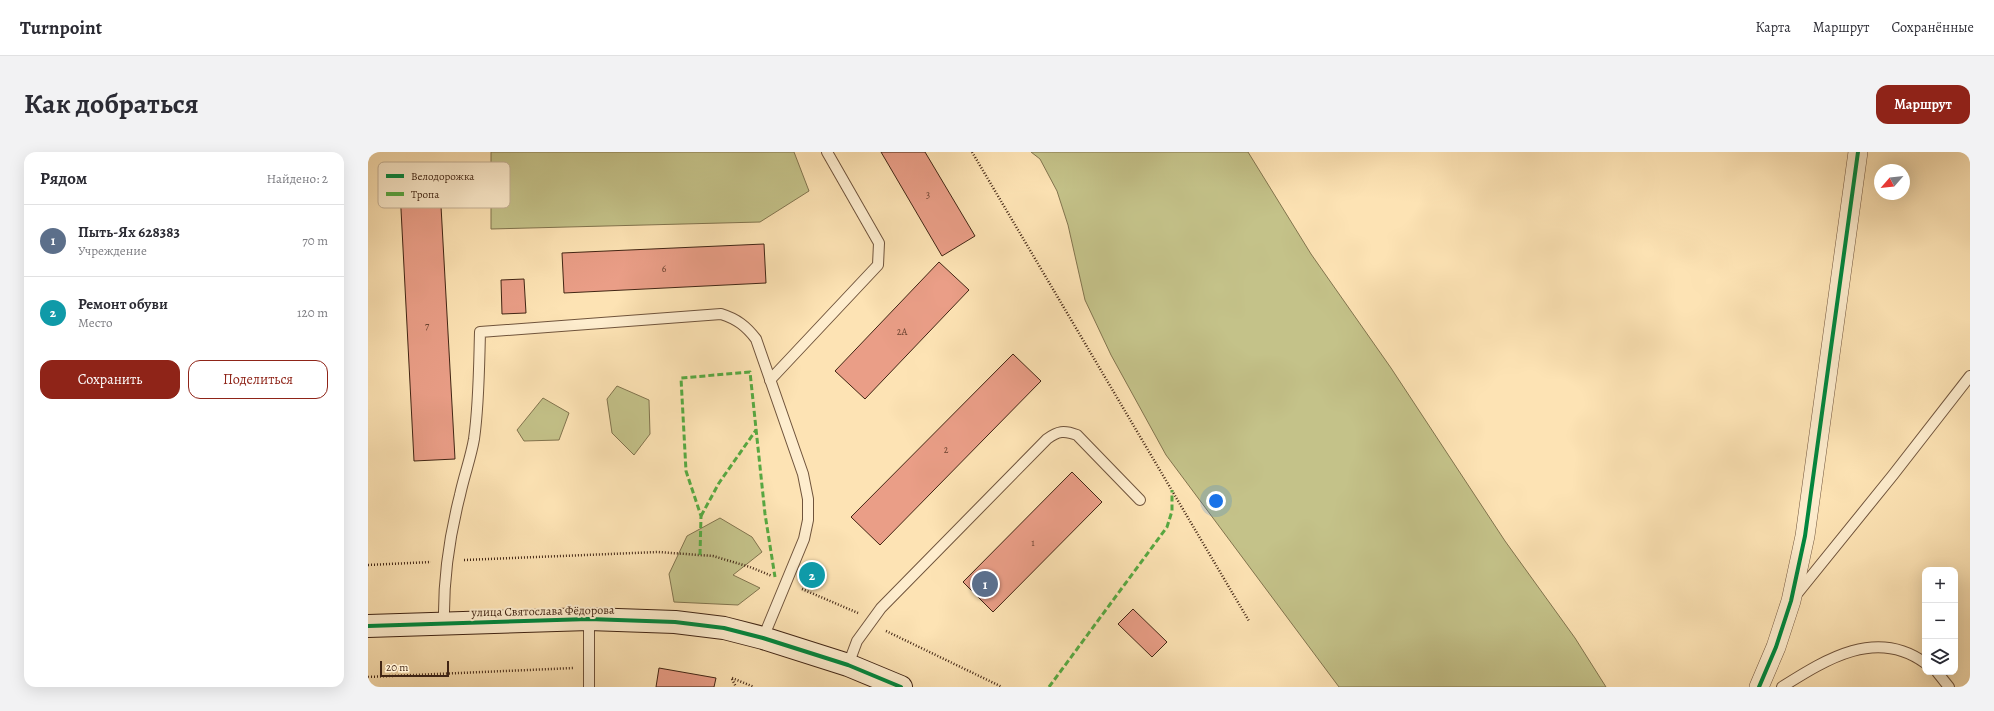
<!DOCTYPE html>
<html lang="ru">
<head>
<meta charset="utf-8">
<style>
	body { margin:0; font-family:Alegreya,serif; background:#f2f2f3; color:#2b2b33 }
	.controls { position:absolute; right:12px; bottom:12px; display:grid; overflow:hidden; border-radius:8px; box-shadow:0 4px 16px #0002 }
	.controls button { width:36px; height:36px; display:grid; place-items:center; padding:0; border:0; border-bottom:1px solid #e1e1e2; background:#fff; color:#2b2b33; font:20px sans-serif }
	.compass { position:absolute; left:1506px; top:12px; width:36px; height:36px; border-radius:50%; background:#fff; box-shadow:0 4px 16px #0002; rotate:242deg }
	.scale { position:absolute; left:12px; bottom:10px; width:69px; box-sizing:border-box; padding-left:4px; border:2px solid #412514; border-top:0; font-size:11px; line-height:14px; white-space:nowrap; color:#412514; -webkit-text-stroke:3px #feedce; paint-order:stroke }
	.you { position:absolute; left:848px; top:349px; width:14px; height:14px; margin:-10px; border:3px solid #fff; border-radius:50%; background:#1a73e8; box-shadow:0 0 0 6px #1a73e833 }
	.badge { display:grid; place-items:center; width:26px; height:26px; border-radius:50%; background:#8f2418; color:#fff; font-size:13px; font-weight:700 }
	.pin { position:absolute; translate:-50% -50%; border:2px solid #fff; box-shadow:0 1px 4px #0006 }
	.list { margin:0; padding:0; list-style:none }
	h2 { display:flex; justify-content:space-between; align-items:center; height:52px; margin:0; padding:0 16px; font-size:17px }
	h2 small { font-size:13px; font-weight:400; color:#7c7c81 }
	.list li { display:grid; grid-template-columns:26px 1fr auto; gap:12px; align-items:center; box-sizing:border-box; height:72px; padding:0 16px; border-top:1px solid #e1e1e2 }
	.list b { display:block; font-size:15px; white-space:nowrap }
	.list p { margin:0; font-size:13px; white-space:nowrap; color:#7c7c81 }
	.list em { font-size:13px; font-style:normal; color:#7c7c81 }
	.actions { display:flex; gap:8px; padding:12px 16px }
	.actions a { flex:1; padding:9px 0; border:1px solid #8f2418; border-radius:12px; text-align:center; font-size:14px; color:#8f2418 }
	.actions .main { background:#8f2418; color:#fff }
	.icon { flex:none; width:22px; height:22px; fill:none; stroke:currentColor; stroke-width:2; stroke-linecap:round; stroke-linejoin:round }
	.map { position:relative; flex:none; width:1602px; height:535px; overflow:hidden; border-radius:12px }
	header { display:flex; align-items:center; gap:24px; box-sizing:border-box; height:56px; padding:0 20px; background:#fff; border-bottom:1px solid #e1e1e2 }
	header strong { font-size:19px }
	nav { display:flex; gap:22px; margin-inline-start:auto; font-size:14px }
	.intro { display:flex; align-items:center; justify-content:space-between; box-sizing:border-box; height:96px; padding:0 24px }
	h1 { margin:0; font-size:28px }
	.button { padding:10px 18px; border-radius:12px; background:#8f2418; color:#fff; font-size:14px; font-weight:700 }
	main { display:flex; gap:24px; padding:0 24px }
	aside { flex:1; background:#fff; border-radius:12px; box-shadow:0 4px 16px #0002 }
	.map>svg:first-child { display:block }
	.green { fill:#c4c289; stroke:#82744e }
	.building { fill:#ea9e87; stroke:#412514 }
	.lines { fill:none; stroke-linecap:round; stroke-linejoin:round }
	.lane-casing { stroke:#70543c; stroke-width:12 }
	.street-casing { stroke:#70543c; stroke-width:20 }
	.secondary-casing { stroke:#412514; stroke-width:24 }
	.path { stroke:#412514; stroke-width:2.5; stroke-dasharray:1 2; stroke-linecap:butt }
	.lane { stroke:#feedce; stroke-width:10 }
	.street { stroke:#feedce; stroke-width:19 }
	.secondary { stroke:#feedce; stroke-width:22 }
	.quiet { stroke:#56aa42; stroke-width:3; stroke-dasharray:6 3; stroke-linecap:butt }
	.cycleway-casing { stroke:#feedce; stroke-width:6 }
	.cycleway { stroke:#00873e; stroke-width:4 }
	.labels { text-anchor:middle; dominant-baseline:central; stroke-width:4; stroke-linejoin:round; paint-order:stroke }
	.number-label { font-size:10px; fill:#6b4331 }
	.street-label { font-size:12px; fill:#412514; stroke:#feedce }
	.key { fill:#feedce; stroke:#c5b196; stroke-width:1 }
	.key-label { font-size:11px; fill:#412514 }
</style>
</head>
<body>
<header>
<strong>Turnpoint</strong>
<nav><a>Карта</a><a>Маршрут</a><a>Сохранённые</a></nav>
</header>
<div class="intro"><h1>Как добраться</h1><a class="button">Маршрут</a></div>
<main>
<aside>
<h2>Рядом<small>Найдено: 2</small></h2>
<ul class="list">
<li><span class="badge" style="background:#5c6f8a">1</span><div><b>Пыть-Ях 628383</b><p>Учреждение</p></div><em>70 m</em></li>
<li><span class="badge" style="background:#0f9aa8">2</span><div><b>Ремонт обуви</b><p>Место</p></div><em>120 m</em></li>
</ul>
<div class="actions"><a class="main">Сохранить</a><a>Поделиться</a></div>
</aside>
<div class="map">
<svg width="1602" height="535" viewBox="0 0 1602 535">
	<rect width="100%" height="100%" fill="#fde3b4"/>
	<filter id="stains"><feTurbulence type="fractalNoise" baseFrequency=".005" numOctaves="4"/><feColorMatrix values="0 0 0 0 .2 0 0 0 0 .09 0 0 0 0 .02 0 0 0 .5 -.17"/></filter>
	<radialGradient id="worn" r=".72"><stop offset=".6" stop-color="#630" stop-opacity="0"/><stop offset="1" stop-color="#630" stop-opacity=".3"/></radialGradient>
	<g class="green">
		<polygon points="123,0 426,0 441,39 392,70 123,77"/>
		<polygon points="663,0 880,0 943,102 1023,216 1137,389 1207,486 1238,535 971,535 798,303 743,203 717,148 700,73 689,39 672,7"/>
		<polygon points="249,234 281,248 282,282 266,303 244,281 239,247"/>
		<polygon points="175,246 201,261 191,288 156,289 149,278"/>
		<polygon points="352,366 384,385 394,400 365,423 392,436 370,453 306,450 301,422 319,384"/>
	</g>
	<g class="building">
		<polygon points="513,0 557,0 607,84 574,104"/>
		<polygon points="72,36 87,307 46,309 32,38"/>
		<polygon points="396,92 398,131 196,141 194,101"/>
		<polygon points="571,110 601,138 497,247 467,219"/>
		<polygon points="156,127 158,161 134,162 133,128"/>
		<polygon points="645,202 673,229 512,393 483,365"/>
		<polygon points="704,320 734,350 625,460 595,430"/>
		<polygon points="442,412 453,416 446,433 435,429"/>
		<polygon points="765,457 799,490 784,505 750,472"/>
		<polygon points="291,516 348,526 346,535 288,535"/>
	</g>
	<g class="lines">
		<g class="lane-casing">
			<g id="lane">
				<polyline points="402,228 510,113 511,91 459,0"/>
				<polyline points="1428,443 1525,323 1602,224"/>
				<polyline points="221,467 221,535"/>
				<path d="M76,472C75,427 81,386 92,343C96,324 103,305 106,287C111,252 111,216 112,180L353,162C369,167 378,174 388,187L435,322L440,347V368L436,387L395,486"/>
				<path d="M480,513L489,489L513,456L679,287C690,279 696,278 709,283L772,348"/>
				<polyline points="1569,520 1581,535"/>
				<path d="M1414,535C1457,508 1508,475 1557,511"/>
			</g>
		</g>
		<g class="street-casing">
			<polyline id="street" points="1391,535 1408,495 1423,449 1437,384 1490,0"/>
		</g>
		<g class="secondary-casing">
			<polyline id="secondary" points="0,474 221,467 307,470 356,476 395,486 480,513 533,535"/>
		</g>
		<g class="path">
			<polyline points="604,0 881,469"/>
			<polyline points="96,408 290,400 345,404 382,415 404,424"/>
			<polyline points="0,413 63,410"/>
			<polyline points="434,437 490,461"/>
			<polyline points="518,479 634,535"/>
			<polyline points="0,525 206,516"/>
			<polyline points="364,526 386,535"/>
			<polyline points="364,527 368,535"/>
		</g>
		<use href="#lane" class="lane"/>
		<use href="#street" class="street"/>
		<use href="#secondary" class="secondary"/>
		<g class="quiet">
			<polyline points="333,364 351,331 388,278"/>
			<polyline points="332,403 333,364 318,319 313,226 382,220 397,362 407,425"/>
			<polyline points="681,535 799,375 804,359 804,338"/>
		</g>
		<g class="cycleway-casing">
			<g id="cycleway">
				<polyline points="0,474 221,467 307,470 356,476 395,486 480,513 533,535"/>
				<polyline points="1391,535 1408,495 1423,449 1437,384 1490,0"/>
			</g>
		</g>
		<use href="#cycleway" class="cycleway"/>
	</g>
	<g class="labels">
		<g class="number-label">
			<text x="560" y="42">3</text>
			<text x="296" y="116">6</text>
			<text x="59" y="173">7</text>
			<text x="534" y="179">2А</text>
			<text x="578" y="297">2</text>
			<text x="665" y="390">1</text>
		</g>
		<g class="street-label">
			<text transform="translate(175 459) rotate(-1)">улица Святослава Фёдорова</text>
		</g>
	</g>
	<rect x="10" y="10" width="132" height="46" rx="6" class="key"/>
	<rect x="18" y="22" width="18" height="4" fill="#00873e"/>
	<rect x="18" y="40" width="18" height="4" fill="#56aa42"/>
	<g class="key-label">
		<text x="43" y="28">Велодорожка</text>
		<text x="43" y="46">Тропа</text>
	</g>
	<rect width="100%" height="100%" filter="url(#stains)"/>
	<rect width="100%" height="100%" fill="url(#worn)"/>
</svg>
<div class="controls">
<button>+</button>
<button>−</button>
<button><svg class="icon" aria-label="layers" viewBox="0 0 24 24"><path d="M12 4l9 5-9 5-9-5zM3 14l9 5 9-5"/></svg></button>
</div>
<svg class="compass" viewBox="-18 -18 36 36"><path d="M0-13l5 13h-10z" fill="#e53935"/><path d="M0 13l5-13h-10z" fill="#7c7c81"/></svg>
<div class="scale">20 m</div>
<div class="you"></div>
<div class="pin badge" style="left:617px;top:432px;background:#5c6f8a">1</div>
<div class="pin badge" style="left:444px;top:423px;background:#0f9aa8">2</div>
</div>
</main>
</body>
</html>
